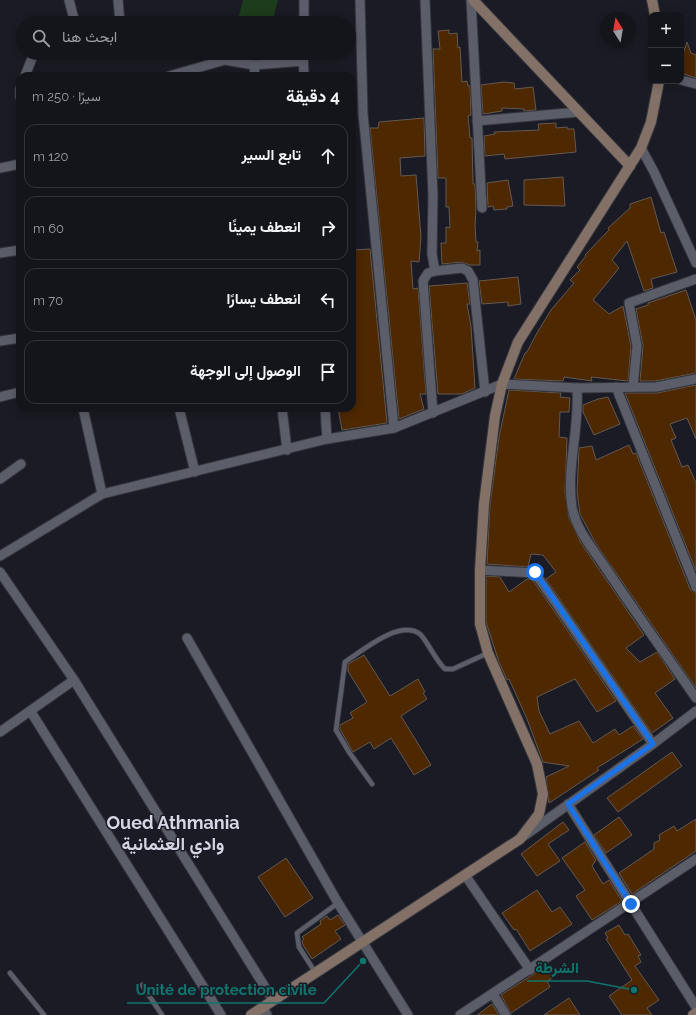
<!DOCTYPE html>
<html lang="ar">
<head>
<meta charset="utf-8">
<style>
	body { margin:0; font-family:Raleway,Vazirmatn,sans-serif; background:#212128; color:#f1f3f6; direction:rtl }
	.controls { position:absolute; right:12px; top:12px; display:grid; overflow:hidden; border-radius:8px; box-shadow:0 2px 10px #0003 }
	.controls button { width:36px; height:36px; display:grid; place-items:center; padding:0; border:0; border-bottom:1px solid #33333a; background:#14141b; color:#f1f3f6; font:20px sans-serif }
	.compass { position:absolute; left:600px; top:12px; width:36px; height:36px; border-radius:50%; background:#14141b; box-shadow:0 2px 10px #0003; rotate:349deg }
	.stop { position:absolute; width:12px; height:12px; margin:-9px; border:3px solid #1a73e8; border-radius:50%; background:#fff }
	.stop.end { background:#1a73e8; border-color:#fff; box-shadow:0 1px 4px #0008 }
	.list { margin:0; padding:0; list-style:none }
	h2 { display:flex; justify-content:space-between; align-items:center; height:52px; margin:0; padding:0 16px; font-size:17px }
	h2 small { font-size:13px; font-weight:400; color:#9d9ea3 }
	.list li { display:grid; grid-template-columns:26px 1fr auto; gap:12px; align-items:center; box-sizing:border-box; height:64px; margin:0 8px 8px; padding:0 8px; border:1px solid #33333a; border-radius:12px }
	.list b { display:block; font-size:15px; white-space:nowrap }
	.list em { font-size:13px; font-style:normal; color:#9d9ea3 }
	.icon { flex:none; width:22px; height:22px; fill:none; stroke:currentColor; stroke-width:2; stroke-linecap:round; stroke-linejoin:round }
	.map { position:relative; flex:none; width:696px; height:1015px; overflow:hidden; direction:ltr }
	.search { position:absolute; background:#14141b; box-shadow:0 2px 10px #0003; left:16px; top:16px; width:340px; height:44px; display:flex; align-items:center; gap:10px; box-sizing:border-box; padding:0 14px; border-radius:22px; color:#9d9ea3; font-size:15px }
	.panel { position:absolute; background:#14141b; box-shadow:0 2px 10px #0003; left:16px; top:72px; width:340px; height:340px; border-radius:12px; direction:rtl }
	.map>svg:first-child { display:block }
	.green { fill:#1c3c1b }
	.building { fill:#4d2800; stroke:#645951 }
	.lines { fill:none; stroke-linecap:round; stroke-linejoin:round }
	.lane-casing { stroke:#36373e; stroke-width:6 }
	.street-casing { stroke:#36373e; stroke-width:11 }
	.secondary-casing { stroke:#36373e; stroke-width:12 }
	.lane { stroke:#5b5d69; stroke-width:4.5 }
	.street { stroke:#5b5d69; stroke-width:9 }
	.secondary { stroke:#837167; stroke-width:10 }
	.route { stroke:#1a73e8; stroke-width:5 }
	.labels { text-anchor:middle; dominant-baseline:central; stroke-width:3; stroke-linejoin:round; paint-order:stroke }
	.district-label { font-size:18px; font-weight:bold; fill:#d4d6e4; stroke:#1a1b24 }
	.leader { fill:none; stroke:#0f766e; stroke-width:1.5 }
	.callout-dot { fill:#0f766e; stroke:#1a1b24; stroke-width:1.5 }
	.callout-label { font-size:15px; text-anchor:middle; font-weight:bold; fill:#0f766e; stroke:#1a1b24; stroke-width:3; stroke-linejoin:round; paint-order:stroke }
</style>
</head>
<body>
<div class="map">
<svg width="696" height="1015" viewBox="0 0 696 1015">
	<rect width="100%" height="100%" fill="#1a1b24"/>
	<polygon class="green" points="243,0 278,0 272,23 237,23"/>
	<g class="building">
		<polygon points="449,30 449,34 457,33 458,48 460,47 462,82 467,81 468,86 470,86 471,115 468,116 470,138 472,138 473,184 475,184 476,209 475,226 476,242 478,242 477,251 480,250 480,265 470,265 462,262 442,264 441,243 446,243 446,227 450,228 449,207 446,207 446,178 438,178 433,49 440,49 438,31"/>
		<polygon points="687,42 691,53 696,55 696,78 681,73 681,60"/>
		<polygon points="504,82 514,83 515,89 533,87 536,110 524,111 524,109 502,108 502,111 483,114 481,85"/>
		<polygon points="424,118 425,156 400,158 401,176 416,175 421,237 419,262 411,261 413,289 418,288 426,394 420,394 424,409 399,419 370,128 378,128 379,122"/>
		<polygon points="556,123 556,128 567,127 568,129 574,129 576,152 505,159 504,154 485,156 484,136 495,134 494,132 539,130 538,124"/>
		<polygon points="563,177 565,206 524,205 524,180"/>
		<polygon points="508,180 513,206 507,207 507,209 494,210 493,206 488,207 487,183"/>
		<polygon points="651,197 661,233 664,232 677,272 651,279 653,288 644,291 627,241 612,260 619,268 593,300 609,314 623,306 631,346 628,381 591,377 592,381 564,377 563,381 514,379 525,353 527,352 537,333 551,310 574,283 570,280 580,270 577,267 586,256 585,255 609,230 608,228 630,208 630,204"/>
		<polygon points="370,249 387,423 342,430 338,408 352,408 352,250"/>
		<polygon points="518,277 521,304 508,306 508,302 482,304 479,281"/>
		<polygon points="467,283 470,304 467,304 471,326 475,388 462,394 438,394 429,286"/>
		<polygon points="686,290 696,320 696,373 655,381 640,381 643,346 636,309 648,305 648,303"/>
		<polygon points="696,385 696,439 687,418 670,424 676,438 671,440 682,467 688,465 696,483 696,571 625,393 657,393"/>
		<polygon points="509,390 561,393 560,397 570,398 569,412 560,412 559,437 567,438 565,492 569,518 581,543 644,635 626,648 640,662 657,652 675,679 655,693 673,718 652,733 546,579 556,572 543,555 531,554 528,567 487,564 490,505 499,437"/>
		<polygon points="608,397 620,424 594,435 583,412 583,405 598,399"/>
		<polygon points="629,445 633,454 636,453 690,589 696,593 696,688 596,544 580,514 577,492 579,448 592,446 596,460"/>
		<polygon points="486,576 500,577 509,592 527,579 532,579 616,701 597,712 575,679 537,697 539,711 550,734 579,721 593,743 615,729 619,735 633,726 643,739 597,768 599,770 549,803 546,777 569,766 543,762 527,719 509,679 507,680 499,662 486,622"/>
		<polygon points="364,655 390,696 418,679 425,692 423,693 427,699 401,716 431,765 414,775 391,738 374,749 370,742 353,752 340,729 340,725 353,718 350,713 367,702 348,671 348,664"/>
		<polygon points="672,752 682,766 618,812 607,798"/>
		<polygon points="619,817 632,835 606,853 594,835"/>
		<polygon points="696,819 696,851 632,894 619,873 654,849 654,843 660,840 659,835 674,826 677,831"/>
		<polygon points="563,822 569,830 548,844 560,861 537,876 521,854"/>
		<polygon points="585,842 596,860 592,866 603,884 609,880 622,901 592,920 576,896 585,890 562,858"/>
		<polygon points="286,858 313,898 285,917 258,877"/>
		<polygon points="537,890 552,912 560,907 572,924 530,951 516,929 514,930 502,913"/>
		<polygon points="338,915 345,925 335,931 341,939 312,959 303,945 302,941 304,939 302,937 321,924 320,921 327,916 330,920"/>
		<polygon points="619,925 625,935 628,934 641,955 638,956 641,962 635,966 659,1000 647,1008 652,1015 622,1015 609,996 632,980 606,939 608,938 605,933"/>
		<polygon points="551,965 557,975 547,981 550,987 511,1013 501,995 540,970 540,972"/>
		<polygon points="569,998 580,1015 544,1015"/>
		<polygon points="492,1004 499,1015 477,1015"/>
	</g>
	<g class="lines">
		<g class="lane-casing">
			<g id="lane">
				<path d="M372,784L349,752L336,730L345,662C362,651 399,619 420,634C426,639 436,661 445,669H453L488,653"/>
				<polyline points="315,972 299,947 297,933 338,903"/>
				<polyline points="10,973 44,1015"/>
				<polyline points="142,985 162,1015"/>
			</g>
		</g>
		<g class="street-casing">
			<g id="street">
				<polyline points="69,0 75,23"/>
				<polyline points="118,0 120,23"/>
				<polyline points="360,0 363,114 394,428"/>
				<polyline points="425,0 433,196 432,254 435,271 428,273 423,281 433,413"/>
				<polyline points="471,0 482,208"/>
				<polyline points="304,23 304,0"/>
				<polyline points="303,53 304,76"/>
				<polyline points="254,65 255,76"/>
				<polyline points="25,76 34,53"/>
				<polyline points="169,76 225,60 254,65 303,61"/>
				<polyline points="681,80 696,84"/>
				<polyline points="20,89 20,97"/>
				<polyline points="477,121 579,112"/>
				<polyline points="641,148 654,172 696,263"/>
				<polyline points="0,168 20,164"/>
				<polyline points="0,253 20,250"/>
				<polyline points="435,271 462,268 468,271 473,280 485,392"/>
				<polyline points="0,341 20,338"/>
				<polyline points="616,387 696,587"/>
				<polyline points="633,387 637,346 629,303 696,279"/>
				<path d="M577,388C580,428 566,467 572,507C576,530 594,550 607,570C636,613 666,655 696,698"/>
				<polyline points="0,397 20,392"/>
				<polyline points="83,408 102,494"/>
				<polyline points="179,408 195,472"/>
				<polyline points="282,408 287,450"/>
				<polyline points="325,408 327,439"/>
				<polyline points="0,479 21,464"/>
				<polyline points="0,556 102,494 327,439 394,428 502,384 577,388 656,387 696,379"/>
				<polyline points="480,570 535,573 653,744"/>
				<polyline points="0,572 74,680"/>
				<polyline points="187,638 338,903 408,1015"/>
				<polyline points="31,712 221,1015"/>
				<polyline points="0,732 74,680 273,1000"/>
				<polyline points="568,804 696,1007"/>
				<polyline points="524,836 653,744 696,711"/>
				<polyline points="465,875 530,970"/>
				<polyline points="493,994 506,1015"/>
				<polyline points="263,1007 267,1015"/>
				<polyline points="460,1015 696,859"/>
			</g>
		</g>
		<g class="secondary-casing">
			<g id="secondary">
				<polyline points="473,0 630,166"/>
				<polyline points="652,0 655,15"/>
				<polyline points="251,1015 520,839 539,814 543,794 537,764 488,653 480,624 480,570 484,504 495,416 502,384 518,342 641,148 651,122 659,81"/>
				<polyline points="693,1015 696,1013"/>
			</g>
		</g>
		<use href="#lane" class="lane"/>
		<use href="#street" class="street"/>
		<use href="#secondary" class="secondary"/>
	</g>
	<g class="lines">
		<polyline class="route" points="535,572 653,744 568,804 631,904"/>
	</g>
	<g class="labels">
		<g class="district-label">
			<text x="173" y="822">Oued Athmania<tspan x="173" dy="21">وادي العثمانية</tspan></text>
		</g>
	</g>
	<path class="leader" d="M634 990L587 981H527M363 961L324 1003H127"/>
	<g class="callout-dot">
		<circle cx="634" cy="990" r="4"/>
		<circle cx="363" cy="961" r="4"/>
	</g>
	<g class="callout-label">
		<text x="557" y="973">الشرطة</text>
		<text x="226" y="995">Unité de protection civile</text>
	</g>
</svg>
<div class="controls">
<button>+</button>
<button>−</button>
</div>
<svg class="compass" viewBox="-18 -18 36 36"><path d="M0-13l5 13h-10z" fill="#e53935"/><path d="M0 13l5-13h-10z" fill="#9d9ea3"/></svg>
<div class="stop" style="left:535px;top:572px"></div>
<div class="stop end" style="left:631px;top:904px"></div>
<div class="search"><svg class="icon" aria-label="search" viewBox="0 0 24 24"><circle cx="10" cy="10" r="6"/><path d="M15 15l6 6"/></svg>ابحث هنا</div>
<section class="panel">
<h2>4 دقيقة<small>سيرًا · 250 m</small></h2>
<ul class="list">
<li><svg class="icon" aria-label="ahead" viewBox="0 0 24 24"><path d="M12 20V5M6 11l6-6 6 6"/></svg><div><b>تابع السير</b></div><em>120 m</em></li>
<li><svg class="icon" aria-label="right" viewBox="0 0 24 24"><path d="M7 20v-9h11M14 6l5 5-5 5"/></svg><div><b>انعطف يمينًا</b></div><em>60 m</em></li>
<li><svg class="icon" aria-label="left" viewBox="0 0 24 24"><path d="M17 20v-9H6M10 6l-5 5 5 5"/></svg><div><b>انعطف يسارًا</b></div><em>70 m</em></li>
<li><svg class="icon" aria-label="arrive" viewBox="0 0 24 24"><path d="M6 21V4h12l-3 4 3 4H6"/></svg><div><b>الوصول إلى الوجهة</b></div></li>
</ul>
</section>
</div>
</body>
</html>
